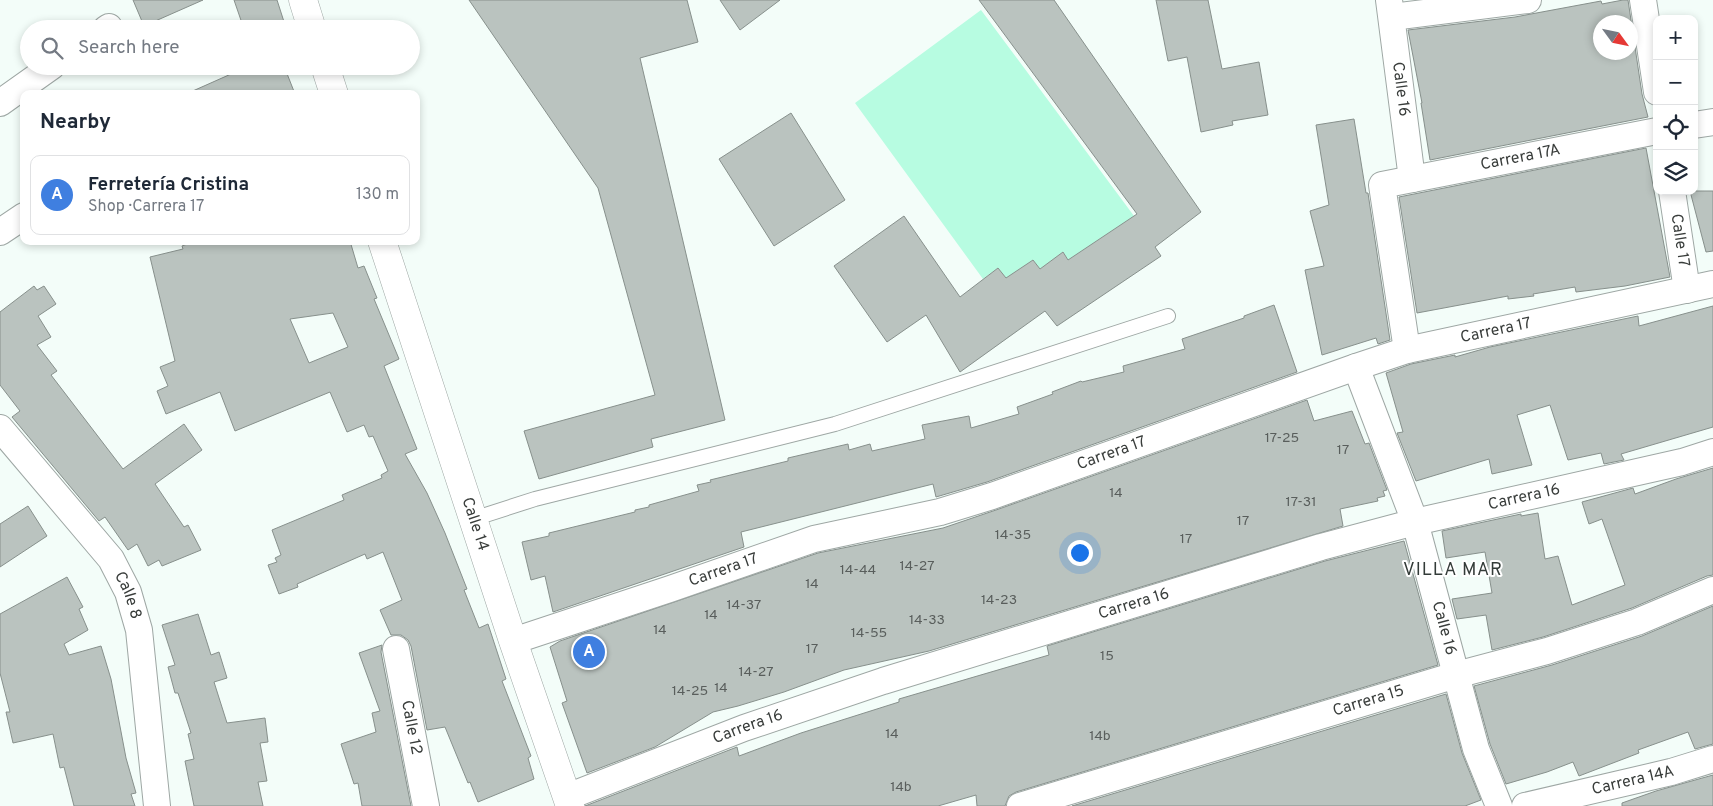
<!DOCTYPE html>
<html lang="en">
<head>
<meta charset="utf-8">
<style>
	body { margin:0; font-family:Overpass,sans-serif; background:#f2f2f3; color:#1f2937 }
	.controls { position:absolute; right:15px; top:15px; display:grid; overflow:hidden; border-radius:10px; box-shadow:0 2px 8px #0003 }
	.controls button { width:45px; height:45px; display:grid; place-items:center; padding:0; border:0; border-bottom:1px solid #e0e1e3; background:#fff; color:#1f2937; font:25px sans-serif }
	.compass { position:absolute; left:1593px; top:15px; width:45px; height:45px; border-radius:50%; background:#fff; box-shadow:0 2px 8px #0003; rotate:123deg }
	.you { position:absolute; left:1079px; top:552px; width:18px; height:18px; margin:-12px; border:4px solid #fff; border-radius:50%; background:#1a73e8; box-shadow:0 0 0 8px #1a73e833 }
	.badge { display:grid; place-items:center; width:32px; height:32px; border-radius:50%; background:#0b8043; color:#fff; font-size:16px; font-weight:700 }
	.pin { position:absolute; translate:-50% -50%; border:2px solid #fff; box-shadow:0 1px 5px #0006 }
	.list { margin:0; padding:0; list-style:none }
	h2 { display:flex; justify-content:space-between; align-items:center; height:65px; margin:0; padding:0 20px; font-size:21px }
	h2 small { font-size:16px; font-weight:400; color:#747a83 }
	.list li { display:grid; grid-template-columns:32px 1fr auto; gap:15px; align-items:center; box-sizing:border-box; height:80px; margin:0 10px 10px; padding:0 10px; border:1px solid #e0e1e3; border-radius:10px }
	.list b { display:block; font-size:19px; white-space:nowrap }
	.list p { margin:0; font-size:16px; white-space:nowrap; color:#747a83 }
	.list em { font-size:16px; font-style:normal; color:#747a83 }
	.icon { flex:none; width:28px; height:28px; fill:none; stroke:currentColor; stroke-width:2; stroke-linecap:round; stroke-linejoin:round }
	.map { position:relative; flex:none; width:1713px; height:806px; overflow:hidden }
	.search { position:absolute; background:#fff; box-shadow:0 2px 8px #0003; left:20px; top:20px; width:400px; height:55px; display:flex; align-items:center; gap:12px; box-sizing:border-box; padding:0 18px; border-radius:28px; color:#747a83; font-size:19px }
	.panel { position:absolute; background:#fff; box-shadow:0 2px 8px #0003; left:20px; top:90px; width:400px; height:155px; border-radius:10px }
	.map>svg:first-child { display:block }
	.green { fill:#b7fce1 }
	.building { fill:#bac3bf; stroke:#87908c; fill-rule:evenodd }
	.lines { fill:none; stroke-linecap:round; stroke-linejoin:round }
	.lane-casing { stroke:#9ea7a4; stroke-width:16 }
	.street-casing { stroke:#9ea7a4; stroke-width:28 }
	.secondary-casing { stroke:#9ea7a4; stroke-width:29 }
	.lane { stroke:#fff; stroke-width:14 }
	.street { stroke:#fff; stroke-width:26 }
	.secondary { stroke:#fff; stroke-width:28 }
	.labels { text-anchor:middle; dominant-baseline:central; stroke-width:4; stroke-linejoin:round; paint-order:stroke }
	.number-label { font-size:14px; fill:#595e5c }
	.street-label { font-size:16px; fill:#393d3b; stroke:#fff }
	.neighbourhood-label { font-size:18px; letter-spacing:1px; fill:#333b38; stroke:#fff }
</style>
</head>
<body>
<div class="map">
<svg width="1713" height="806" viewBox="0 0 1713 806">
	<rect width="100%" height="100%" fill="#f3fdf9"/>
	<polygon class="green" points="981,10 1134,216 1068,260 1063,252 1040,269 1033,260 1006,278 998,268 983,279 855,103"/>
	<g class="building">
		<polygon points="133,0 203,0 144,26"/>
		<polygon points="234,0 277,0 286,28 244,29"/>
		<polygon points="469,0 687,0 698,42 640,58 725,420 651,439 653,447 539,479 524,431 655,395 598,188"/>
		<polygon points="720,0 780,0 740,30"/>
		<polygon points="979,0 1054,0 1201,212 1155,247 1161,256 1057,326 1045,311 960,372 926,315 887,342 834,266 904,216 960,297 998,268 1006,278 1033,260 1040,269 1063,252 1068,260 1137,214"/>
		<polygon points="1156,0 1208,0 1222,69 1259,62 1268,115 1232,121 1233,125 1201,132 1187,57 1168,61"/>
		<path d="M1623,0H1628L1642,94L1648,117L1430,160L1421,103H1422L1408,30L1515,17L1601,1L1602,4ZM1600,22H1630V52H1600Z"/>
		<polygon points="249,66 284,66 295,94 186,94"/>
		<polygon points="791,113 845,200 774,246 719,159"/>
		<polygon points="1354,119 1366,193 1368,193 1390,340 1378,344 1376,338 1322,355 1305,270 1324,266 1310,211 1329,205 1316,125"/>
		<polygon points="1646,148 1670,277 1625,286 1576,292 1575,287 1533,294 1534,296 1508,299 1508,296 1417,313 1399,197"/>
		<polygon points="1690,191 1713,191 1713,251 1706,252"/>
		<path d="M195,241H350L358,268L364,266L377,298L374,299L399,359L384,366L417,449L405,454L427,493L445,533L467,589L464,590L479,628L488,624L506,679L502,681L531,756L528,758L534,779L478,802L470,782L468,783L445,727L427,730L411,646L408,640L401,635H391L380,610L402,600L383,552L367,559L365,554L297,584L298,587L279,594L268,565L277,562L275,558L281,555L272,530L344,500L342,495L382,478L381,475L388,471L373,436L369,437L364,425L347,432L330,392L235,431L220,392L166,414L157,391L168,386L160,367L175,361L150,257L183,249L182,246ZM333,313L348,347L309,363L290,319Z"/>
		<polygon points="34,286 37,290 44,286 56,304 38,316 51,337 37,345 57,371 51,375 123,469 184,424 202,450 155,484 184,527 188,525 201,550 162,566 159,560 148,566 137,544 128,550 105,517 99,521 12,417 20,411 0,385 0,312"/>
		<polygon points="1274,305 1297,372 987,482 936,497 933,484 741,532 744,547 553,612 545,576 531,580 522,542 549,536 549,533 635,512 635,510 649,507 649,505 699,491 697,485 711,482 710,480 788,461 788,458 848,444 849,450 870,444 872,451 925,439 922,425 969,416 971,428 1019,414 1017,407 1053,394 1052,392 1081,381 1082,382 1124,372 1123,366 1185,349 1182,339 1244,318 1244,316"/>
		<polygon points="1713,306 1713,427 1621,454 1624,460 1604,464 1601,453 1568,460 1550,405 1517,415 1532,465 1492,474 1489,459 1416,481 1397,433 1403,432 1386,373 1411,364 1455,355 1455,357 1490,347 1638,316 1639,326"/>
		<polygon points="1307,400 1314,421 1352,411 1365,444 1369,443 1387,490 1383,491 1385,496 1377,498 1378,501 1340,509 1343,526 929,651 844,670 784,692 738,706 713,712 655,747 587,773 562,703 567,701 550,647 560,641 818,553 943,528 996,510"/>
		<polygon points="1713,468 1713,575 1707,576 1632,608 1543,637 1492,650 1486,615 1457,619 1452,599 1492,593 1485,552 1446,558 1442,531 1521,514 1521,516 1538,513 1545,559 1558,556 1572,605 1625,585 1602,519 1589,524 1582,502 1633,488 1635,494 1676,479"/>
		<polygon points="28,506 47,536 0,567 0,524"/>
		<polygon points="1404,541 1438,665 1016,792 1009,796 1005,806 977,806 976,795 938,806 585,806 737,747 739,756 801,733 899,702 899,699 1049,655 1047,646 1325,561"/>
		<polygon points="67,577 83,607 79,609 88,630 64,644 69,655 101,646 111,679 126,758 136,793 131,794 135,806 74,806 64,767 60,768 53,734 13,743 6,712 10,712 0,673 0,614"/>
		<polygon points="1713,606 1713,744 1695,749 1688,732 1638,750 1639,753 1579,776 1573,762 1547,772 1506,784 1490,744 1474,686 1552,665 1642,636"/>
		<polygon points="198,614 211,655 219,652 227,678 214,682 227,723 265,718 268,742 260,743 267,781 258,782 263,806 194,806 185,761 194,759 188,734 191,733 178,693 175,693 168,667 175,665 162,625"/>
		<polygon points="382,645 381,652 411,806 362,806 358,783 354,784 341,744 376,732 372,713 380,711 359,653"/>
		<polygon points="1446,694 1462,753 1481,800 1465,806 1072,806"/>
		<polygon points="1713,775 1713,806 1622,806 1622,803 1656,791"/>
	</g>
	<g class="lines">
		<g class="lane-casing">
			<polyline id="lane" points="473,519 535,499 835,424 1168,316"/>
		</g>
		<g class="street-casing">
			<g id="street">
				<path id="s1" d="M1389,0L1412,179"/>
				<polyline points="1643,0 1657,92"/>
				<polyline points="1392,17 1528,0"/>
				<polyline points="106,29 109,27"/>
				<polyline points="0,103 52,66"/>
				<polyline points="1694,125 1713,122"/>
				<path id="s2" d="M1672,191L1687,290"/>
				<polyline points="0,232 24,216"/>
				<path id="s3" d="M1407,350L1382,185L1657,131"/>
				<path id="s4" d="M1356,367L1415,522L1476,749L1499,806"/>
				<path id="s5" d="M0,428L111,559L128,592L139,630L157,806"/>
				<path id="s6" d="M513,641L670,589L814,539L940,512L992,496L1356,367L1407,350L1713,284"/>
				<path id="s7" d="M396,649L426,806"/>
				<path id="s8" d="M567,797L744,728L883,681L1321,547L1415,522L1682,462L1713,452"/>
				<path id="s9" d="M1020,806L1456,675L1547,651L1637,622L1713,590"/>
				<path id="s10" d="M1525,806L1671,772L1713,759"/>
			</g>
		</g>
		<g class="secondary-casing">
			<g id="secondary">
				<polyline points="303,0 312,29"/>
				<polyline points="325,66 334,94"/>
				<path id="s11" d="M382,241L513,641L570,806"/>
			</g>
		</g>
		<use href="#lane" class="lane"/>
		<use href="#street" class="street"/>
		<use href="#secondary" class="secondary"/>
	</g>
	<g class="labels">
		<g class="number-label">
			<text x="1282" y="438">17-25</text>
			<text x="1343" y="450">17</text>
			<text x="1116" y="493">14</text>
			<text x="1301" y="502">17-31</text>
			<text x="1243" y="521">17</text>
			<text x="1013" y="535">14-35</text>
			<text x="1186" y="539">17</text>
			<text x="917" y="566">14-27</text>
			<text x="858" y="570">14-44</text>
			<text x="812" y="584">14</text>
			<text x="999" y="600">14-23</text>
			<text x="744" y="605">14-37</text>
			<text x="711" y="615">14</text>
			<text x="927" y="620">14-33</text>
			<text x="660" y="630">14</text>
			<text x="869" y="633">14-55</text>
			<text x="812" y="649">17</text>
			<text x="1107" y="656">15</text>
			<text x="756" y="672">14-27</text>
			<text x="721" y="688">14</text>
			<text x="690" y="691">14-25</text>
			<text x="892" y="734">14</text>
			<text x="1100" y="736">14b</text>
			<text x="901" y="787">14b</text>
		</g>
		<g class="street-label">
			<text stroke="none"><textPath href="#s1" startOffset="90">Calle 16</textPath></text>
			<text stroke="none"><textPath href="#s3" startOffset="308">Carrera 17A</textPath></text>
			<text stroke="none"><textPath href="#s2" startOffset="50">Calle 17</textPath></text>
			<text stroke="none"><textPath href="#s6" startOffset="1032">Carrera 17</textPath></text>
			<text stroke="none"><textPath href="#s6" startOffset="628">Carrera 17</textPath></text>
			<text stroke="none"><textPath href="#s8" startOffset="1004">Carrera 16</textPath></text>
			<text stroke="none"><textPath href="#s11" startOffset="298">Calle 14</textPath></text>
			<text stroke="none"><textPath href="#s6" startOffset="222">Carrera 17</textPath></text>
			<text stroke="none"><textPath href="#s5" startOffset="212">Calle 8</textPath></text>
			<text stroke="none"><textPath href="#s8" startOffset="599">Carrera 16</textPath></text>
			<text stroke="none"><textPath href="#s4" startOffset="276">Calle 16</textPath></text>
			<text stroke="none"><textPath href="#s9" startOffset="364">Carrera 15</textPath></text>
			<text stroke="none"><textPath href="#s7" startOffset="80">Calle 12</textPath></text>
			<text stroke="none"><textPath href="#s8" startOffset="194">Carrera 16</textPath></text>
			<text stroke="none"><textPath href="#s10" startOffset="111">Carrera 14A</textPath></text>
		</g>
		<g class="neighbourhood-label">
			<text x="1453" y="570">VILLA MAR</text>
		</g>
	</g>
</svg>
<div class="controls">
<button>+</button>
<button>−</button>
<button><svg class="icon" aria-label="locate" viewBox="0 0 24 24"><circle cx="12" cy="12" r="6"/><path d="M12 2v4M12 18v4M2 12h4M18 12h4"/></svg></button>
<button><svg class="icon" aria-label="layers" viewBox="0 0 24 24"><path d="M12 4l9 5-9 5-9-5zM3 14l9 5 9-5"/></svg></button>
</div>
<svg class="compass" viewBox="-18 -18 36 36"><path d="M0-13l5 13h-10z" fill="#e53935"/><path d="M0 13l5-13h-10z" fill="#747a83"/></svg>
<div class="you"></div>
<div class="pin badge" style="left:589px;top:652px;background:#3f7fe0">A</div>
<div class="search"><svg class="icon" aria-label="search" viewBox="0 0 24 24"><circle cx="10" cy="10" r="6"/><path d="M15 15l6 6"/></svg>Search here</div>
<section class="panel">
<h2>Nearby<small></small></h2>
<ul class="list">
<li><span class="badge" style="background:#3f7fe0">A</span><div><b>Ferretería Cristina</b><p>Shop · Carrera 17</p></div><em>130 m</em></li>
</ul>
</section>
</div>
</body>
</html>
